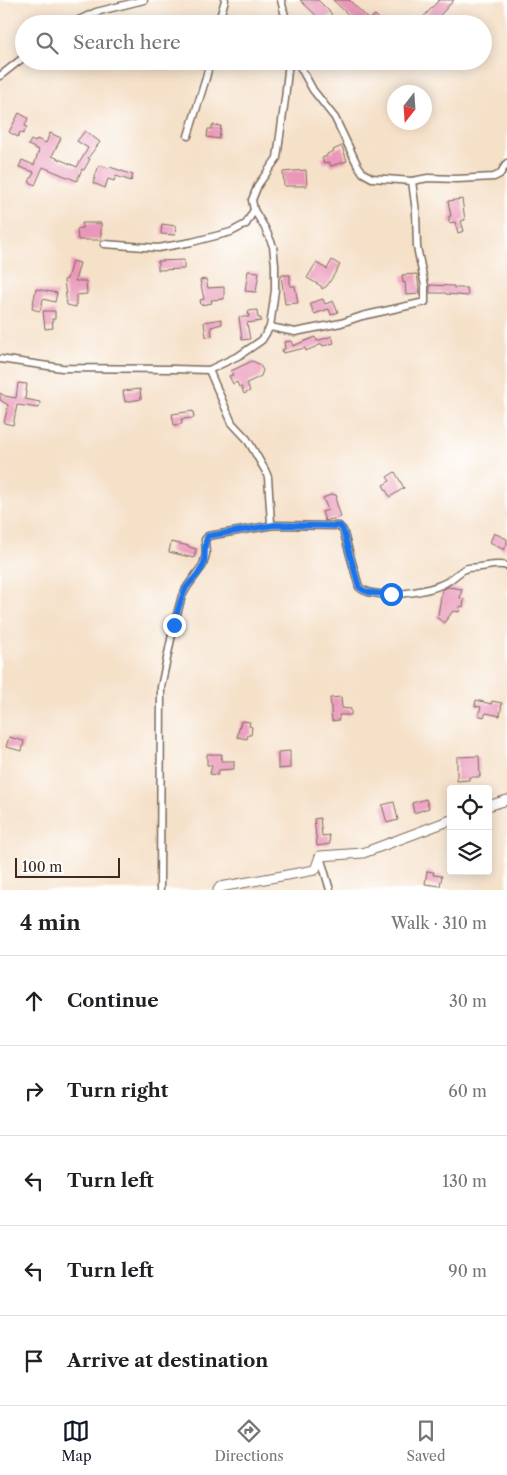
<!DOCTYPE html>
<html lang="en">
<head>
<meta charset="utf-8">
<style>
	body { margin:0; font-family:"Libre Caslon Text",serif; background:#f2f2f2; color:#202124 }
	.controls { position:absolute; right:15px; bottom:15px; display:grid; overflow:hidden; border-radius:5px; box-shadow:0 2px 12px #0003 }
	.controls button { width:45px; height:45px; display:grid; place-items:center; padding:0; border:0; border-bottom:1px solid #e0e0e0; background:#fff; color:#202124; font:25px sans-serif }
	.compass { position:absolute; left:387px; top:85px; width:45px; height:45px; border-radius:50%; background:#fff; box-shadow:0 2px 12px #0003; rotate:197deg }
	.scale { position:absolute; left:15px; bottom:12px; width:105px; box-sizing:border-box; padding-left:5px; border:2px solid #3b2a1e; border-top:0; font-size:14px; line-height:18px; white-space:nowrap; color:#3b2a1e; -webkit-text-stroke:4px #fff; paint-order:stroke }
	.stop { position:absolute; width:15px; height:15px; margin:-11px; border:4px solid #1a73e8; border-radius:50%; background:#fff }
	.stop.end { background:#1a73e8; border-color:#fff; box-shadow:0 1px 5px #0008 }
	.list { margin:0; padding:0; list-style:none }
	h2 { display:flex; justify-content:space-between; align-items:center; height:65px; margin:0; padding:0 20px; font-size:21px }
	h2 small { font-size:16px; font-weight:400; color:#757577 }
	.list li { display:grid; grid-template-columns:32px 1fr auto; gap:15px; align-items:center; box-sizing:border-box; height:90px; padding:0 20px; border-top:1px solid #e0e0e0 }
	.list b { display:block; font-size:19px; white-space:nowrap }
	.list em { font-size:16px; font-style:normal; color:#757577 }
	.icon { flex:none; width:28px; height:28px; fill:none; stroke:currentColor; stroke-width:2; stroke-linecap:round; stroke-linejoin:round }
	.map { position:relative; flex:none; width:507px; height:890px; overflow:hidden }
	.search { position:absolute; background:#fff; box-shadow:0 2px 12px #0003; left:15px; right:15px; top:15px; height:55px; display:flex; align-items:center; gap:12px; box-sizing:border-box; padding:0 18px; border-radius:28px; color:#757577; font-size:19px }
	.sheet { height:515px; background:#fff }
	nav { display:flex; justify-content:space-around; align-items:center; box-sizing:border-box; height:70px; border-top:1px solid #e0e0e0; background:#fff; font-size:14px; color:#757577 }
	nav a { display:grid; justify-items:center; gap:2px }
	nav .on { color:#111827 }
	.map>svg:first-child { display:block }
	.building { fill:#ea97b9 }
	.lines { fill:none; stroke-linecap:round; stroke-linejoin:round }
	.street-casing { stroke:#7c6a5a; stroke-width:9 }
	.secondary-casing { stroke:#7c6a5a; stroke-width:11 }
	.street { stroke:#fff; stroke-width:6 }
	.secondary { stroke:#fff; stroke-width:9 }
	.route { stroke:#1a73e8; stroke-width:6 }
</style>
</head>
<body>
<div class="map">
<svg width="507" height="890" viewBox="0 0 507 890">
	<rect width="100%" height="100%" fill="#fff"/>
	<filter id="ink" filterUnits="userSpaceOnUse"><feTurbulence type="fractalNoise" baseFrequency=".02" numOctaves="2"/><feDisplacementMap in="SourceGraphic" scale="10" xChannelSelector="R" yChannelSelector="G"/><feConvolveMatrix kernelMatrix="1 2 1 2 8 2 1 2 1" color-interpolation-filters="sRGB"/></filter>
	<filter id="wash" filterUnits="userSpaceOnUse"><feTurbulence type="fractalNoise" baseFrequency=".0096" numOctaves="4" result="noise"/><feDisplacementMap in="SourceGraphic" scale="20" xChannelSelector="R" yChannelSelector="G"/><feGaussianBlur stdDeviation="1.12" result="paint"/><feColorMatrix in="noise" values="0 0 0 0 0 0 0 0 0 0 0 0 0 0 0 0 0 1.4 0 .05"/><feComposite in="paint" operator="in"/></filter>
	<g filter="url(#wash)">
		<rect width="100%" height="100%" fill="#f5e0c8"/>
		<g id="blocks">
			<g class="building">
				<polygon points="300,0 318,0 332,14 324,23"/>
				<polygon points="333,0 349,0 370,20 375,15 379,19 375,24 358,24"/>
				<polygon points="439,0 454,0 432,24 417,24"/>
				<polygon points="19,113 28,118 25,126 27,127 23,134 20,132 18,137 9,132"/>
				<polygon points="212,125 221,126 219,139 207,137 208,129 212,129"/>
				<polygon points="85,131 100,142 88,158 90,159 84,170 82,169 77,181 43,167 35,185 29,182 34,172 19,167 22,160 34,165 39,150 28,145 31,140 35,142 37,139 46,143 50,133 61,138 52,156 77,167 88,148 77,141"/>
				<polygon points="342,146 347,161 331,166 329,162 324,163 322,158 327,156 327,154 334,151 333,150"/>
				<polygon points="99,165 108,168 110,167 133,175 131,181 116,176 114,181 108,179 105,188 93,183"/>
				<polygon points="306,170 307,186 284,186 283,172"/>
				<polygon points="462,199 465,220 461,221 464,231 458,233 455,222 449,223 449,216 451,216 448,201"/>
				<polygon points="82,223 101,223 101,240 78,240 77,229 82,228"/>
				<polygon points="162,224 176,226 175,235 161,234"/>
				<polygon points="184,260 184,269 158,270 158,261"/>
				<polygon points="332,260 340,265 327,286 322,289 321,286 307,278 316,263 327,269"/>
				<polygon points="72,261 80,263 75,281 86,281 87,294 76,295 76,307 67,305 64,280 67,279"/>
				<polygon points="248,271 259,272 256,292 245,291"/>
				<polygon points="417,274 420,294 406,295 405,282 403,283 402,275"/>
				<polygon points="281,275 290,275 290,286 295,286 298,303 285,304"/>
				<polygon points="206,279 208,288 224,287 224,299 211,300 212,303 201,305 200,300 204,299 200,280"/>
				<polygon points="430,285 454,286 454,288 467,288 468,296 446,294 446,293 430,293"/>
				<polygon points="36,289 57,293 55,302 43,299 40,311 32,309"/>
				<polygon points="323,299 325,304 333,301 338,312 331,315 329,309 314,314 310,303"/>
				<polygon points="257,310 258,318 261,318 261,321 247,323 250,339 242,340 239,317 249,317 248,311"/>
				<polygon points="43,311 55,311 55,319 52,319 53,328 45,329"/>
				<polygon points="221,319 222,324 211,327 212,336 206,337 204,322"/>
				<polygon points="332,336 334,343 323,346 322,344 306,351 305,348 283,353 282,350 285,349 284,342 291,341 293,346 315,337 317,341"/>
				<polygon points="252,361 259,364 263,370 261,376 247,383 250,391 244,394 241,386 239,387 237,382 233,384 229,376 233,375 231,371"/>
				<polygon points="18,383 27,384 25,399 40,402 39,408 17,405 13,425 4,423 8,405 0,400 0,393 5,396 16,398"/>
				<polygon points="140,389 141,399 125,402 123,391"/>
				<polygon points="193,411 194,418 181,419 182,424 174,425 172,414"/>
				<polygon points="395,472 404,488 390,497 383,485 390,481 387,477"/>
				<polygon points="333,494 337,496 336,501 341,517 325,521 322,512 328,510 323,498"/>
				<polygon points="494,533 507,539 507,544 504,550 490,542"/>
				<polygon points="171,542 189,546 189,547 196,549 194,558 169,552"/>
				<polygon points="448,587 462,589 460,598 464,599 463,607 460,606 459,612 453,611 444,623 436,617 438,615 442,590"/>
				<polygon points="341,697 342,708 351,709 351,715 339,715 339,720 332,721 330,698"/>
				<polygon points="476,700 491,704 492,701 502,703 500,716 486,713 484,717 478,715 481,707 475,706"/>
				<polygon points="241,721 250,722 249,726 252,727 251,735 248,735 247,739 237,737"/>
				<polygon points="9,737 24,741 22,751 6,747"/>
				<polygon points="290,751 290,768 278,769 278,752"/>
				<polygon points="207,754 222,754 221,761 234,761 234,769 219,770 218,775 210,774 212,765 207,765"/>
				<polygon points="479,756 480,777 469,777 469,780 457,781 457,757"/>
				<polygon points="426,799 429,808 414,813 412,803"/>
				<polygon points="394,802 398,820 387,823 382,805"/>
				<polygon points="320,818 322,836 329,835 330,844 317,846 314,819"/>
				<polygon points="427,871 434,872 433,875 442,876 440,886 425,884"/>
			</g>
		</g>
	</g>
	<g filter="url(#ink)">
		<use href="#blocks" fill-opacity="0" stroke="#7c6a5a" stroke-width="1"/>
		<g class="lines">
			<g class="street-casing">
				<g id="street">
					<polyline points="281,0 287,24"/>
					<polyline points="70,24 96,12 144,0"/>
					<polyline points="218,24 225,0"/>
					<polyline points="297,61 313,90 335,118 357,164 363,173 372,178 412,181 428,178 457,179 494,177 500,174 507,163"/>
					<polyline points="0,76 24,57"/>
					<polyline points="188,136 206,78 210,61"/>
					<polyline points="104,244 158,248 192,242 231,232 246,224 254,210 252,200 258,185 277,158 285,99 289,61"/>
					<polyline points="270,327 295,332 341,323 362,316 425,302 425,286 417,247 416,212 412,181"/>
					<polyline points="0,359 62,368 173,369 209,370 240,355 262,340 270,327 275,290 275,265 273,246 265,228 254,210"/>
					<polyline points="209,370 232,423 247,439 265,470 268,477 271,523 274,525"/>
					<polyline points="320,856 330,890"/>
					<path d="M160,890L161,687L174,625L182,596L187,587L203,565L206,554L205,540L208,536L274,525L339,526L343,530L359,587C374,601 428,592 445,583C453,579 460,570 468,568C472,567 476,568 480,567C489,566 498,563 507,566"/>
				</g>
			</g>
			<g class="secondary-casing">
				<g id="secondary">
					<polyline points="488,806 507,800"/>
					<polyline points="218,890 220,887 315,870 320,856 363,853 451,820"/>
				</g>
			</g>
			<use href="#street" class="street"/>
			<use href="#secondary" class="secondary"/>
		</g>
	</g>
	<g class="lines" filter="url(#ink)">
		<path class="route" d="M174,625C177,613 180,599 186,588C191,580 202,572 204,563C206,554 203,543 208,536L274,525L340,526L343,530L359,587C367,595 381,593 391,594"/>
	</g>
</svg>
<div class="controls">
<button><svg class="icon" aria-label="locate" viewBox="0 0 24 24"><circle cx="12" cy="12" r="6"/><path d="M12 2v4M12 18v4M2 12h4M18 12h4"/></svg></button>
<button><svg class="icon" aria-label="layers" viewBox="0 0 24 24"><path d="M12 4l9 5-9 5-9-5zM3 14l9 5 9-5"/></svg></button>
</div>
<svg class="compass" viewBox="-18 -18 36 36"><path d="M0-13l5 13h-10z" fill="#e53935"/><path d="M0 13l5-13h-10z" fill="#757577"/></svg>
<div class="scale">100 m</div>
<div class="stop" style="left:391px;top:594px"></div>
<div class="stop end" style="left:174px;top:625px"></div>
<div class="search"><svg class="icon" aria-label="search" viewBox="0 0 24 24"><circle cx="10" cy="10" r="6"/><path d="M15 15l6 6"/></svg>Search here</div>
</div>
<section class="sheet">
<h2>4 min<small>Walk · 310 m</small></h2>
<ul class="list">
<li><svg class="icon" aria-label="ahead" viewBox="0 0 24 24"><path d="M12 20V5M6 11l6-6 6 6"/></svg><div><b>Continue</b></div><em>30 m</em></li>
<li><svg class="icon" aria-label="right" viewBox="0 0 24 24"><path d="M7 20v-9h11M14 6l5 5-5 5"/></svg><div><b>Turn right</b></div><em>60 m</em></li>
<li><svg class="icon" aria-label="left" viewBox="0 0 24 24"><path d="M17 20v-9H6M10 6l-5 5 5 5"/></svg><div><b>Turn left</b></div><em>130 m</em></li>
<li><svg class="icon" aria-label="left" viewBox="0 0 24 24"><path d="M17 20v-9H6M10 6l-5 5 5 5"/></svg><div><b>Turn left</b></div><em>90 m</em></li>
<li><svg class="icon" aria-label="arrive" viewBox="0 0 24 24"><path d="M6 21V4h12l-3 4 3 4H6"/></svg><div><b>Arrive at destination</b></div></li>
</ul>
</section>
<nav>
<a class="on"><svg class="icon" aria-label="map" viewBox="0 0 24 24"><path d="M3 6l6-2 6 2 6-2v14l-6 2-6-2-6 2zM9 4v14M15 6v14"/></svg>Map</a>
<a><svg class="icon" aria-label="directions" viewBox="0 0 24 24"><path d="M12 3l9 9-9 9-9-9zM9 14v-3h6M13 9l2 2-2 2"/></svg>Directions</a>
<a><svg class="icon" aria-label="saved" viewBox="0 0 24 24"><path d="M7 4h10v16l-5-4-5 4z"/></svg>Saved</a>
</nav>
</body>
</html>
